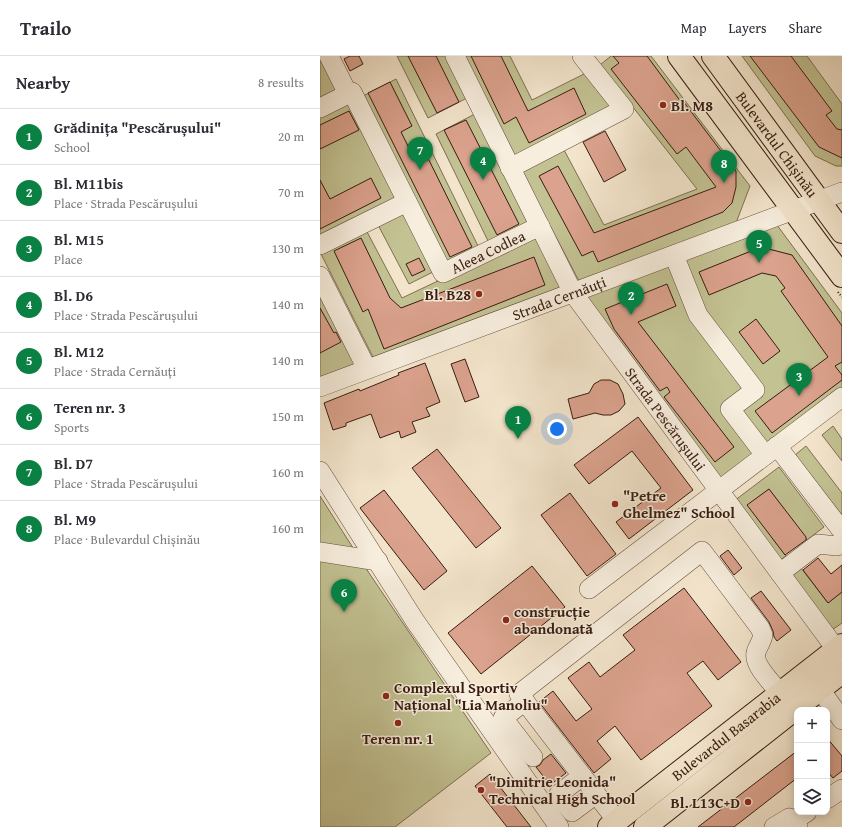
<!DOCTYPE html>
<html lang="en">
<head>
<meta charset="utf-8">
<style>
	body { margin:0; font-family:"Gentium Book Plus",serif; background:#f7f7f7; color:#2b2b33 }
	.controls { position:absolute; right:12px; bottom:12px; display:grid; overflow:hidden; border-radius:8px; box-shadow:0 2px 10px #0003 }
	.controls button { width:36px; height:36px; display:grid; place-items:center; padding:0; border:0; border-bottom:1px solid #e1e1e2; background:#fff; color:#2b2b33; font:20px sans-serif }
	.you { position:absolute; left:237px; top:373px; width:14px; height:14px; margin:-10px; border:3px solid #fff; border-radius:50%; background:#1a73e8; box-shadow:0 0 0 6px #1a73e833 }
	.badge { display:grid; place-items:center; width:26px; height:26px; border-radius:50%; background:#0b8043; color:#fff; font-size:13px; font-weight:700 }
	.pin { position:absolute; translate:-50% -33px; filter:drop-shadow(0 1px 2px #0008) }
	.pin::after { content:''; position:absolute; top:21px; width:14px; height:12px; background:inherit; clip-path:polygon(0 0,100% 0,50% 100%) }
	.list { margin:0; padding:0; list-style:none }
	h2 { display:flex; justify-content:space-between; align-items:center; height:52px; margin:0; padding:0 16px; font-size:17px }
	h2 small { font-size:13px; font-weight:400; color:#7c7c81 }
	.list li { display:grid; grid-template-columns:26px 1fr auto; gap:12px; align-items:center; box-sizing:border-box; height:56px; padding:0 16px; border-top:1px solid #e1e1e2 }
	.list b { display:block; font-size:15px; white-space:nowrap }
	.list p { margin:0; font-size:13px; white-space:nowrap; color:#7c7c81 }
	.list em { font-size:13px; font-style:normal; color:#7c7c81 }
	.icon { flex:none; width:22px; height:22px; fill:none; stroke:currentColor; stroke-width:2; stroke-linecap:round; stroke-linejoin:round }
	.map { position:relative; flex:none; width:522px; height:771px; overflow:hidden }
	header { display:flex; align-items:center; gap:24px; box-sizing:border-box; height:56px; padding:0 20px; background:#fff; border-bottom:1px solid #e1e1e2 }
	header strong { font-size:19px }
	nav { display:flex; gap:22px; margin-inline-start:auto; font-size:14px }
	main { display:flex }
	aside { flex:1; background:#fff }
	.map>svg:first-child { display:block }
	.green { fill:#c3c293; stroke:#7e6f52 }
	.building { fill:#dba28d; stroke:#381c10 }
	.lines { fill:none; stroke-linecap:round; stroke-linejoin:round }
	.minor-casing { stroke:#674e3f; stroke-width:20 }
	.major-casing { stroke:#381c10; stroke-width:24 }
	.path { stroke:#381c10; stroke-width:2; stroke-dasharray:1 2; stroke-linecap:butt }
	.minor { stroke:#f7eede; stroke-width:19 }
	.major { stroke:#f3e5cc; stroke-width:22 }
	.poi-dot { fill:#8f2418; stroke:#f7eede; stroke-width:1.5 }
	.labels { text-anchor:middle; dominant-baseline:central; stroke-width:3; stroke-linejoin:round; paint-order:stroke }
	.poi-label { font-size:15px; font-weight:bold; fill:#381c10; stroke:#f7eede; text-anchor:start }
	.street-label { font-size:15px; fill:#381c10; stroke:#f7eede }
</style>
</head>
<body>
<header>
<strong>Trailo</strong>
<nav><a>Map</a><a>Layers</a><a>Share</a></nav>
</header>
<main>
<aside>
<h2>Nearby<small>8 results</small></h2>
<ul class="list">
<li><span class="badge">1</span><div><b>Grădinița &quot;Pescărușului&quot;</b><p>School</p></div><em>20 m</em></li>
<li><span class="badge">2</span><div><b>Bl. M11bis</b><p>Place · Strada Pescărușului</p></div><em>70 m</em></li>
<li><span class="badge">3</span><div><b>Bl. M15</b><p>Place</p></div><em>130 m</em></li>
<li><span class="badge">4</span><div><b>Bl. D6</b><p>Place · Strada Pescărușului</p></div><em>140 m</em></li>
<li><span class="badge">5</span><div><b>Bl. M12</b><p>Place · Strada Cernăuți</p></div><em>140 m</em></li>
<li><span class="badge">6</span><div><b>Teren nr. 3</b><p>Sports</p></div><em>150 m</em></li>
<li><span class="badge">7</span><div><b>Bl. D7</b><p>Place · Strada Pescărușului</p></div><em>160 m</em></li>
<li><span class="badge">8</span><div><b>Bl. M9</b><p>Place · Bulevardul Chișinău</p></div><em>160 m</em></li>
</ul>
</aside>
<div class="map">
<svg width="522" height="771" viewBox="0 0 522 771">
	<rect width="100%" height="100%" fill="#f3e5cc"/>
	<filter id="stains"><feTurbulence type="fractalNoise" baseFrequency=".005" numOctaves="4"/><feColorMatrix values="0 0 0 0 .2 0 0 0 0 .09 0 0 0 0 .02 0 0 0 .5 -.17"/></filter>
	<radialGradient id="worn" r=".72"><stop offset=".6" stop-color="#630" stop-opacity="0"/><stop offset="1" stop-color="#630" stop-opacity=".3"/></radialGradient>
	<g class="green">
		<polygon points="0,0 21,35 0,45"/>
		<polygon points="77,0 126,0 147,42 108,62"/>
		<polygon points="145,0 190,0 212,44 268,16 294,50 195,101"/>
		<polygon points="291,0 331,0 430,130 416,167 259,225 201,114 243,92 284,169 377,133 280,9"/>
		<polygon points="422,0 487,0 522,48 522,110 516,110 495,100"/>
		<polygon points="76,23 160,194 127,210 43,40"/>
		<polygon points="28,45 78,144 0,183 0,59"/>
		<polygon points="155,58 210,169 170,189 116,78"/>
		<polygon points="84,153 115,215 89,228 57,167"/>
		<polygon points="457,169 522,257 522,334 400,426 263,241"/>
		<polygon points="45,172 82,242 215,179 242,231 53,301 0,196"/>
		<polygon points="0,241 37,307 0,321"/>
		<polygon points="513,370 522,383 522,405 502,379"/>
		<polygon points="486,390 522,437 522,457 521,458 475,399"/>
		<polygon points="459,411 504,471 487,484 449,433 428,449 466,500 459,505 414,445"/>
		<polygon points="0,440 49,517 171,697 75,771 0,771"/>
		<polygon points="481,512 508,547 522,536 522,567 512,574 471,520"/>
	</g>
	<g class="building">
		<polygon points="30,0 39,0 43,8 30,15 24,3"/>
		<polygon points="88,0 116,0 139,46 117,57"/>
		<polygon points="151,0 181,0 208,55 254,32 266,58 209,87 196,61 184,68"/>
		<polygon points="293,0 327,0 361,46 363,45 416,115 416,131 412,147 403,156 278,206 273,195 262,200 219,120 238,110 274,177 396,131 366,91 357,98 291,13 299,7"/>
		<polygon points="430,0 471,0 512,55 506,59 517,73 522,74 522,102 499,91"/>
		<polygon points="70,26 92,70 81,76 89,92 100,86 152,191 130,201 48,37"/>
		<polygon points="29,55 39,74 0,93 0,69"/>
		<polygon points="146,64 199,168 177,179 124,74"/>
		<polygon points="285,75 306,114 284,126 263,86"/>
		<polygon points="51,122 61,142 0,173 0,124 10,143"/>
		<polygon points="41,182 70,242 81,252 214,201 225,229 64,293 48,253 43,256 14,195"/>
		<polygon points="441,191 472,199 522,270 522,306 515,310 522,319 522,324 452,377 435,355 508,301 461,235 465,232 456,220 442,217 389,239 379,216"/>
		<polygon points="99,202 105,214 92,220 86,208"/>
		<polygon points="347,228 356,250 318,266 414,391 395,406 344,341 350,336 347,331 340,335 294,273 285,253"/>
		<polygon points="0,252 14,277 16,276 21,286 0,297"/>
		<polygon points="436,263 460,295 443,308 419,276"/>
		<polygon points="145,303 159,341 145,346 131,308"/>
		<polygon points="105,307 120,346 106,352 110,360 92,366 96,376 81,382 79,375 60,382 51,358 26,367 26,370 13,374 4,347 39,333 40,335 79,319 78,317"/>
		<polygon points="281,324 290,324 298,328 303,338 305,348 299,355 291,359 283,359 275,357 253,363 248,343 269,337 274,328"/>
		<polygon points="318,361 373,434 309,483 296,466 341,432 312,395 269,428 254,409"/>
		<polygon points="117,393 181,472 156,492 92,412"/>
		<polygon points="449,433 486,481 486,484 465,499 427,449"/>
		<polygon points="64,434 127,515 104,534 40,452"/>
		<polygon points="250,437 296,498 267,520 221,459"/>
		<polygon points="408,494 422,512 414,519 400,500"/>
		<polygon points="498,502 511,518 522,509 522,536 508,547 483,514"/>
		<polygon points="212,510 245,551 161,618 128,577"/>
		<polygon points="364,532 421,606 398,624 383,605 367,617 392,650 321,704 295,670 277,685 291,703 274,717 219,646 233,635 256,665 272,653 248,622 269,606 280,621 315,594 303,579"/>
		<polygon points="441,535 471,574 457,585 454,581 453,575 449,566 431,542"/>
		<polygon points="507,682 522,700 522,715 513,722 507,715"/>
		<polygon points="477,695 477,722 414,771 378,771"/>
		<polygon points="231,698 246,717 230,729 216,711 220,709 223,704"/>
		<polygon points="170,718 211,771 187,771 155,730"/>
	</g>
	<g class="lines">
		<g class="minor-casing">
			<g id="minor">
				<polyline points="9,0 28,38"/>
				<path id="s1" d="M135,0L253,237L522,601"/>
				<path id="s2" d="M0,52L32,36L123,217L220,170"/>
				<polyline points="190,112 304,53 262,0"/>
				<polyline points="0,189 87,146"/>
				<polyline points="354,199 378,259 435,334 410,353 445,399"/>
				<polyline points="0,220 47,313"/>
				<path id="s3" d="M0,331L522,136"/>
				<polyline points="457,390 522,475"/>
				<polyline points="0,415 95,565 239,771"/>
				<polyline points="0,496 58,505"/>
				<polyline points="460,517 498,488 517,490 522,487"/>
				<polyline points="269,533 522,341"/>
				<polyline points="492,622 522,664"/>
				<polyline points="205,645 183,662 213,701"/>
				<polyline points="262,720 239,738 239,740 252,756 276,738"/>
				<polyline points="507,743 522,733"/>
				<path d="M297,765L199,638L382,495L440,572L443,579C442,586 437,591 436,597C433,609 453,628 460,637"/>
				<polyline points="473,765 487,756"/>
				<polyline points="454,771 469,762 473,765 478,771"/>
			</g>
		</g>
		<g class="major-casing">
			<g id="major">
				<polyline points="359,0 522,220"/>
				<path id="s4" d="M393,0L522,176"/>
				<path id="s5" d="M289,771L522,589"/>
				<polyline points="325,771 522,616"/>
			</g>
		</g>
		<polyline class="path" points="518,236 522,241"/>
		<use href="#minor" class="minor"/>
		<use href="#major" class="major"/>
	</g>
	<g class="poi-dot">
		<circle cx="343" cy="49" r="4"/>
		<circle cx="159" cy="238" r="4"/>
		<circle cx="295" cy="448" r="4"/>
		<circle cx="186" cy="564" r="4"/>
		<circle cx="66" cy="640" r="4"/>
		<circle cx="78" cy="667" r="4"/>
		<circle cx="161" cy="734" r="4"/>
		<circle cx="428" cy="746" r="4"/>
	</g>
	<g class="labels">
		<g class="poi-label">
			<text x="351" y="49">Bl. M8</text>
			<text x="151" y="238" text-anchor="end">Bl. B28</text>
			<text x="303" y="439">"Petre<tspan x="303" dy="17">Ghelmez" School</tspan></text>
			<text x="194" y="555">construcție<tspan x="194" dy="17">abandonată</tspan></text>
			<text x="74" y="631">Complexul Sportiv<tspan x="74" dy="17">Național "Lia Manoliu"</tspan></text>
			<text x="78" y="682" text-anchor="middle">Teren nr. 1</text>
			<text x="169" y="725">"Dimitrie Leonida"<tspan x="169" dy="17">Technical High School</tspan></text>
			<text x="420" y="746" text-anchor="end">Bl. L13C+D</text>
		</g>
		<g class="street-label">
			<text stroke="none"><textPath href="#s4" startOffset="109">Bulevardul Chișinău</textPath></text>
			<text stroke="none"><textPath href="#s2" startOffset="288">Aleea Codlea</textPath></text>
			<text stroke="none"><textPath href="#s3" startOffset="255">Strada Cernăuți</textPath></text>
			<text stroke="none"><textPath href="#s1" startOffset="421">Strada Pescărușului</textPath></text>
			<text stroke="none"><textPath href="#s5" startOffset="148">Bulevardul Basarabia</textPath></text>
		</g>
	</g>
	<rect width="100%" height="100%" filter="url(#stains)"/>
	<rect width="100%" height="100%" fill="url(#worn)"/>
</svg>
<div class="controls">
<button>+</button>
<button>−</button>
<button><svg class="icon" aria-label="layers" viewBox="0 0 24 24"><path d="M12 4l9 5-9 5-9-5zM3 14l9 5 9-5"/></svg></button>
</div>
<div class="you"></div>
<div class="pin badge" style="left:198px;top:383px">1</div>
<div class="pin badge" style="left:311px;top:259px">2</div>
<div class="pin badge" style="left:479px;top:340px">3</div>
<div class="pin badge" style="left:163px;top:124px">4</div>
<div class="pin badge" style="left:439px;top:207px">5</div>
<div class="pin badge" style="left:24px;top:556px">6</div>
<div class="pin badge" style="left:100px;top:114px">7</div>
<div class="pin badge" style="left:404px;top:127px">8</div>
</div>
</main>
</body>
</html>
